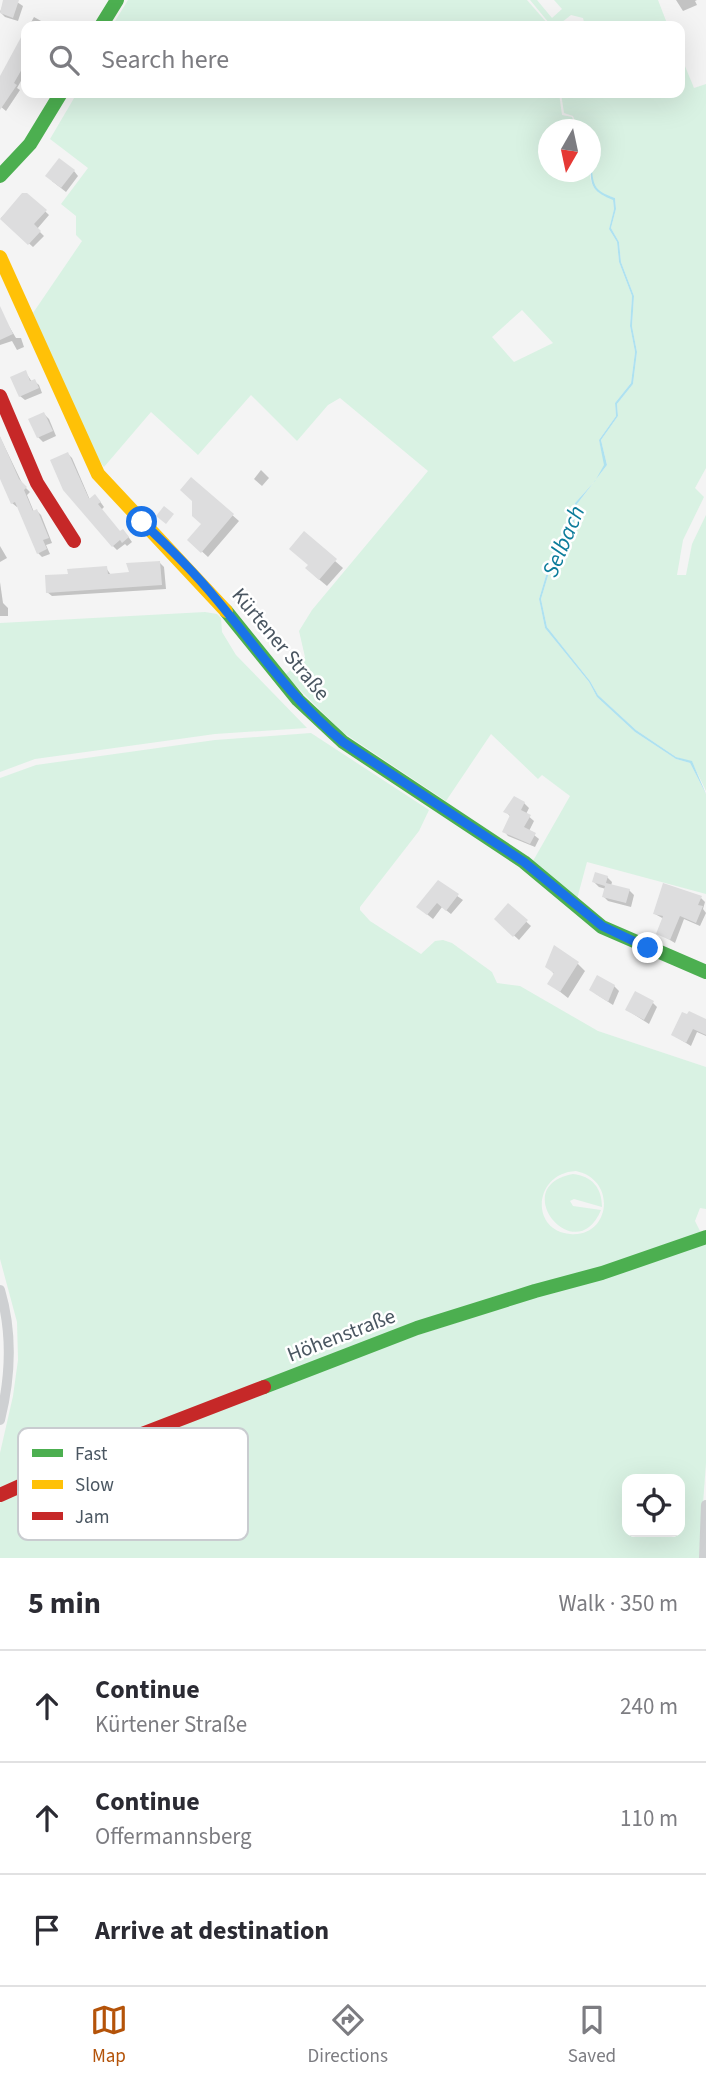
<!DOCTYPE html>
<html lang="en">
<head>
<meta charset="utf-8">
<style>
  body { margin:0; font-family:"Source Sans 3",sans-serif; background:#f7f7f7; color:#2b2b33 }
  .controls { position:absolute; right:21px; bottom:21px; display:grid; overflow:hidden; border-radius:14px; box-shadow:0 7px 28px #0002 }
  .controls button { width:63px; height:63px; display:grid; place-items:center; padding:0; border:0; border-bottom:2px solid #e1e1e2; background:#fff; color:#2b2b33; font:35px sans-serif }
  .compass { position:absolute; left:538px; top:119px; width:63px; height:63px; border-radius:50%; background:#fff; box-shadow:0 7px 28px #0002; rotate:189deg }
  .stop { position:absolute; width:21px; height:21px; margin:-16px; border:5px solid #1a73e8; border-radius:50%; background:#fff }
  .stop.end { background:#1a73e8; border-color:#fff; box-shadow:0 2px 7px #0008 }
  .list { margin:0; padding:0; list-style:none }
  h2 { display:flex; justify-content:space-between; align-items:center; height:91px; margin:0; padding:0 28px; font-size:30px }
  h2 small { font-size:23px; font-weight:400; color:#7c7c81 }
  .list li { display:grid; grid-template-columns:46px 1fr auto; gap:21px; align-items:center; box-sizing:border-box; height:112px; padding:0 28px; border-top:2px solid #e1e1e2 }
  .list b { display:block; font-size:26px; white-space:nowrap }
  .list p { margin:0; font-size:23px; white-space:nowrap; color:#7c7c81 }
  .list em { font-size:23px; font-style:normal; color:#7c7c81 }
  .icon { flex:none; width:38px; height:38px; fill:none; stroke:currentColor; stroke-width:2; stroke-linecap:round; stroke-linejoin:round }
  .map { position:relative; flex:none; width:706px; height:1558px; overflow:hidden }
  .search { position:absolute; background:#fff; box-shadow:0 7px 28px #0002; left:21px; right:21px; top:21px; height:77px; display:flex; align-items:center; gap:18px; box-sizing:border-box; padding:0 24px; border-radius:14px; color:#7c7c81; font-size:26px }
  .sheet { height:427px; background:#fff }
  nav { display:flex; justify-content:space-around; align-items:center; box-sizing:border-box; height:98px; border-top:2px solid #e1e1e2; background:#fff; font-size:19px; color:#7c7c81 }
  nav a { display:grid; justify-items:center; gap:4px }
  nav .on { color:#b45309 }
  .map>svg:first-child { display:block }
</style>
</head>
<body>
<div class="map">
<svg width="706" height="1558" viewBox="0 0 706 1558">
  <rect width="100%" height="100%" fill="#f4f4f4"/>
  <g fill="#d9f2e3" fill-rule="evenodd">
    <path d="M 128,0 L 527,0 L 548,24 L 549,23 L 530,0 L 537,0 L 552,18 L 562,9 L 554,0 L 658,0 L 668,26 L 585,26 L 583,18 L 571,15 L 557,26 L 112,26 Z"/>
    <path d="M 680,54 L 694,88 L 706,84 L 706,468 L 695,488 L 704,497 L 683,540 L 677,575 L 686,575 L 692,544 L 706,515 L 706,791 L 692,762 L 676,757 L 636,730 L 598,695 L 590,681 L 547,627 L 541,599 L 554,556 L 573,527 L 577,504 L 607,465 L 601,440 L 618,416 L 617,404 L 633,384 L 637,352 L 632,326 L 634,296 L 621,262 L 619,242 L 611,228 L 616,209 L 615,198 L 600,193 L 592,181 L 590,130 L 578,129 L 573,116 L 564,113 L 561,93 L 680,93 Z"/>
    <path d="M 77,93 L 559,93 L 562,115 L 572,117 L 576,129 L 548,130 L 548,172 L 590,172 C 590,188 598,194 613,199 L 614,209 L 609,229 L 617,242 L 619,262 L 632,296 L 630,326 L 635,352 L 631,383 L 615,403 L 616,416 L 599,440 L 605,465 L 595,481 L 575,503 L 571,526 L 552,555 L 539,599 L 545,628 L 589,682 L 597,697 L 635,732 L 676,759 L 690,763 L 706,794 L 706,894 L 587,862 L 577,899 L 533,861 L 570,796 L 542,775 L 538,779 L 491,734 L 446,801 L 341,731 L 285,675 L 305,657 L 299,631 L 312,610 L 428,471 L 340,398 L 328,405 L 297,441 L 251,395 L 198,455 L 151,412 L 104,467 L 93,453 L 33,313 L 82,241 L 76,235 L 76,216 L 61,204 L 88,168 L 50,139 ZM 522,310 L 553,343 L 514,362 L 492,337 Z"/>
    <path d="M 205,612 L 217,614 L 221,618 L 222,632 L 236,655 L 307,728 L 215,734 L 100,750 L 35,759 L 0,772 L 0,623 Z"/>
    <path d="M 311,733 L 429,810 L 419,831 L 360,907 L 360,910 L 370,921 L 421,954 L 435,941 L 443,940 L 452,943 L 492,972 L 497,983 L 520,986 L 598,1031 L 706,1067 L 706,1209 L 700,1208 L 695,1221 L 701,1233 L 582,1274 L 0,1489 L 0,1453 L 13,1396 L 18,1360 L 17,1322 L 0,1259 L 0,778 L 36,765 L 215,740 ZM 576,1171 C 618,1180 610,1238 570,1234 C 530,1231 533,1173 576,1171 Z"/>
    <path d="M 573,1174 C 592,1176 602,1188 602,1207 L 574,1199 L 570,1201 L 573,1206 L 601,1210 C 576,1271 506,1186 573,1174 Z"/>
    <path d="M 706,1242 L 706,1463 L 699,1558 L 0,1558 L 0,1503 L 5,1498 L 42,1480 L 347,1358 ZM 627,1479 L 680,1479 L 680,1532 L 627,1532 Z"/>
  </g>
  <path fill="#aee2f0" d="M 591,163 C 594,185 592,190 615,198 L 616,209 L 611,228 L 619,242 L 621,262 L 634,296 L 632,326 L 637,352 L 633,384 L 617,404 L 618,416 L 601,440 L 607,465 L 577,504 L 573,527 L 554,556 L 541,599 L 547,627 L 590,681 L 598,695 L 636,730 L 676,757 L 692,761 L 706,794 L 690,763 L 676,759 L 635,732 L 597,697 L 589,682 L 545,628 L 539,599 L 552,555 L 571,526 L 575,503 L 595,481 L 604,465 L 599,440 L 616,416 L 615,403 L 631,383 L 635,352 L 630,326 L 632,296 L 619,262 L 617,242 L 609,229 L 614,209 L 613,200 C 591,191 590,185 591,163 Z"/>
  <g fill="#0003">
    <path d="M 5,0 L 14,0 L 23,6 L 18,21 L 5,17 L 0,12 Z"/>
    <path d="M 676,0 L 697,0 L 695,1 L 697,5 L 683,11 Z"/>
    <path d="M 34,17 L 50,26 L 29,26 Z"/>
    <path d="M 26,31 L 26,72 L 17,88 L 20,90 L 6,111 L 0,106 L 0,79 Z"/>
    <path d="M 74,171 L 78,176 L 66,192 L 52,181 Z"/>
    <path d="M 27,194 L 49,215 L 37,229 L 44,236 L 33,247 L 1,218 Z"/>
    <path d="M 4,318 L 16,338 L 21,338 L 24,347 L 17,350 L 12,341 L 0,345 L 0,320 Z"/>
    <path d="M 26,373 L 32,382 L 34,381 L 39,385 L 42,393 L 25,400 L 20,396 Z"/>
    <path d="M 44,414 L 49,419 L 56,436 L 43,442 L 38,437 Z"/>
    <path d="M 0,437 L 23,485 L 30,492 L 27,495 L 34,512 L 37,511 L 41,515 L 52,543 L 46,545 L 50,554 L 42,557 L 38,553 L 19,506 L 17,507 L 12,503 L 0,475 Z"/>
    <path d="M 68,454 L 72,458 L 90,500 L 99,500 L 104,507 L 101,510 L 120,533 L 127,535 L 132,542 L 127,546 L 125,544 L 117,550 L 108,541 Z"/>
    <path d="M 261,470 L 269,478 L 262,486 L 254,479 Z"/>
    <path d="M 192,480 L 239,521 L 208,557 L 196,546 L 203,524 Z"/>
    <path d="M 0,546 L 7,558 L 0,562 Z"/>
    <path d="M 335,561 L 343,568 L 327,586 L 315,576 Z"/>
    <path d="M 160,563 L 164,567 L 166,589 L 52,596 L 47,592 L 70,575 L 106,568 L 111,575 L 131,574 Z"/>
    <path d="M 0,582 L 3,603 L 8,608 L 8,616 L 0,616 Z"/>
    <path d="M 524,803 L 529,808 L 526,814 L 534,821 L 529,831 L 539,839 L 535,847 L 508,836 L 504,831 L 511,817 L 506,812 Z"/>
    <path d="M 607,877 L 612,882 L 611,886 L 629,890 L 634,895 L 631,907 L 608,901 L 604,897 L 606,889 L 599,887 L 594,882 Z"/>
    <path d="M 438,883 L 463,900 L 451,914 L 442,907 L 433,919 L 423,911 Z"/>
    <path d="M 701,898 L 705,902 L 703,909 L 706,913 L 700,926 L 684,919 L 675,943 L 658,933 L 664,919 L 655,914 Z"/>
    <path d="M 508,905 L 531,926 L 519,940 L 496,919 Z"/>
    <path d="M 578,964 L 585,971 L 568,998 L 550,984 L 555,975 L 547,966 Z"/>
    <path d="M 614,986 L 619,991 L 613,1005 L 596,994 Z"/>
    <path d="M 653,1003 L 657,1007 L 649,1024 L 627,1010 Z"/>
    <path d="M 706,1021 L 706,1036 L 697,1032 L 691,1046 L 673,1035 Z"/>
  </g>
  <g fill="#ddddde">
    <path d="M 3,0 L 19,0 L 13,18 L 0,13 Z"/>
    <path d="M 26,28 L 26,62 L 14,83 L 17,85 L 0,110 L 0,76 Z"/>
    <path d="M 59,158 L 75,170 L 61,188 L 45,176 Z"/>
    <path d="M 22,193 L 27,193 L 47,210 L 34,224 L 41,231 L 28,245 L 0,219 Z"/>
    <path d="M 0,306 L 13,334 L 0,340 Z"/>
    <path d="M 26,370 L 30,381 L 35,379 L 39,388 L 19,397 L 10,377 Z"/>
    <path d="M 44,412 L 53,431 L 37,438 L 28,419 Z"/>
    <path d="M 0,436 L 19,479 L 27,487 L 24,490 L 33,511 L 37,509 L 49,538 L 43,540 L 47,549 L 37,554 L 15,502 L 11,504 L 0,479 Z"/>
    <path d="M 68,452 L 89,499 L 95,494 L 101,502 L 98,504 L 120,531 L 123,529 L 129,537 L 122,543 L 120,540 L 112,547 L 63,490 L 50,460 Z"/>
    <path d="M 191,477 L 234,514 L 201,553 L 187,540 L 201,524 L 192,516 L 192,501 L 180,490 Z"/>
    <path d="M 164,506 L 174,514 L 166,524 L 156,516 Z"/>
    <path d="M 304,531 L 337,559 L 319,580 L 305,568 L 308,565 L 289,549 Z"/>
    <path d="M 160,561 L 162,585 L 46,593 L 45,575 L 68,574 L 67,569 L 107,566 L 108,574 L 129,572 L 126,563 Z"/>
    <path d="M 514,796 L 525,802 L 521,810 L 531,815 L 524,827 L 536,833 L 530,844 L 502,832 L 510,815 L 503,812 Z"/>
    <path d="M 595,872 L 608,876 L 606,883 L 630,889 L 626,903 L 602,897 L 605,886 L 592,882 Z"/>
    <path d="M 438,880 L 459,894 L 446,911 L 437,903 L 427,915 L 416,907 Z"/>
    <path d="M 663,883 L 702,896 L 698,905 L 703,906 L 696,923 L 680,916 L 670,940 L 656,934 L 663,916 L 653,914 Z"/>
    <path d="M 508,903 L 528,920 L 513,937 L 494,919 Z"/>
    <path d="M 554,945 L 579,962 L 560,992 L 547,984 L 554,973 L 545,967 Z"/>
    <path d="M 597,975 L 615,985 L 608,1002 L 589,990 Z"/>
    <path d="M 635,991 L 654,1001 L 644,1020 L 625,1010 Z"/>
    <path d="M 689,1011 L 706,1019 L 706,1035 L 693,1029 L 686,1043 L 671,1035 L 682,1012 L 687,1014 Z"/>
  </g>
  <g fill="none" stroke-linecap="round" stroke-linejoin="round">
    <g stroke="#ced0d2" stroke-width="10">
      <path d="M 0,1290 C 13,1334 11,1376 0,1420"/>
      <path d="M 704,1558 L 706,1505"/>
    </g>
    <g stroke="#4caf50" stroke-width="14">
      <path d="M 101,26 L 117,0"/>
      <path d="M 0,176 L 30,144 L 61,93"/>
      <path d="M 226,611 L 298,700 L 343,742 L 524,862 L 602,927 L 706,972"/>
      <path d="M 264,1387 L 417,1328 L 535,1291 L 602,1273 L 706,1237"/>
    </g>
    <path stroke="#ffc107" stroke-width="14" d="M 0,257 L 98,474 L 226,611"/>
    <g stroke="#c62828" stroke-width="14">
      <path d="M 0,396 L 37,483 L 74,541"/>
      <path d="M 0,1495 L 103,1449 L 264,1387"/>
    </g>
  </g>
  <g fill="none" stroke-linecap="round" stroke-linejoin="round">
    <path stroke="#1a73e8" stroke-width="9" d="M 142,522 C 168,546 194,572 217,600 C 258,649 293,701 343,742 L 524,862 L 602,926 L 648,948"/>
  </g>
  <g text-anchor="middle" stroke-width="5" stroke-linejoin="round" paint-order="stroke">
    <g font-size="21" fill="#4a5661" stroke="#fff">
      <text transform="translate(281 644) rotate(50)" y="7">Kürtener Straße</text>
      <text transform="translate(341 1335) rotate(-21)" y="7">Höhenstraße</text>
    </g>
    <g font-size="23" font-style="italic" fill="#0c7c9b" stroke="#fff">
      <text transform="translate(563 541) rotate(-67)" y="8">Selbach</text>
    </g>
  </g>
  <rect x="18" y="1428" width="230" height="112" rx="10" fill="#fff" stroke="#c9ccd0" stroke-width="2"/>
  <rect x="32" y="1449" width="31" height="8" fill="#4caf50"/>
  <rect x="32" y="1480" width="31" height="9" fill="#ffc107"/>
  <rect x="32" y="1512" width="31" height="8" fill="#c62828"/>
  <g font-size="19" fill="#4a5661">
    <text x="75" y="1460">Fast</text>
    <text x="75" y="1491">Slow</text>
    <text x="75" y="1523">Jam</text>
  </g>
</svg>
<div class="controls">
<button><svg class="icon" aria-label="locate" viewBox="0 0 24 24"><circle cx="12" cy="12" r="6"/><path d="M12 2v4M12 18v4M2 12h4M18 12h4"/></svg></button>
</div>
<svg class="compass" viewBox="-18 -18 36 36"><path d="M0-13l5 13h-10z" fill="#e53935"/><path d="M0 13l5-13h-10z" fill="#7c7c81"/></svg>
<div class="stop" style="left:142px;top:522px"></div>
<div class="stop end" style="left:648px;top:948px"></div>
<div class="search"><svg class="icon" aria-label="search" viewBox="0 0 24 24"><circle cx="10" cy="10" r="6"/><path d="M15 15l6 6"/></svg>Search here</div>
</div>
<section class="sheet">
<h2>5 min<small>Walk · 350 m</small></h2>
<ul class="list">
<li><svg class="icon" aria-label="ahead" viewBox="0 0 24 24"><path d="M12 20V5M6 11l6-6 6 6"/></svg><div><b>Continue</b><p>Kürtener Straße</p></div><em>240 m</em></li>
<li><svg class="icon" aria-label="ahead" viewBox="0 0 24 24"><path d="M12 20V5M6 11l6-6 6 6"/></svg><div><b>Continue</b><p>Offermannsberg</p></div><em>110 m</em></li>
<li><svg class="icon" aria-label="arrive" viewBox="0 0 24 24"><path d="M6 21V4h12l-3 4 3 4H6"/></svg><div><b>Arrive at destination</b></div></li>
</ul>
</section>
<nav>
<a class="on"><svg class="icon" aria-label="map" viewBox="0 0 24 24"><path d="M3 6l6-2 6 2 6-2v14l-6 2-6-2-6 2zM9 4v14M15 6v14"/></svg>Map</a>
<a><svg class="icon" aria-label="directions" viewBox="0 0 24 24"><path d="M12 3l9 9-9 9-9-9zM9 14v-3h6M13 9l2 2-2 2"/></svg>Directions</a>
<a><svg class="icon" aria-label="saved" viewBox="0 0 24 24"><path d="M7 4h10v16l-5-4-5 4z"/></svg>Saved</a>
</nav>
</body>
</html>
